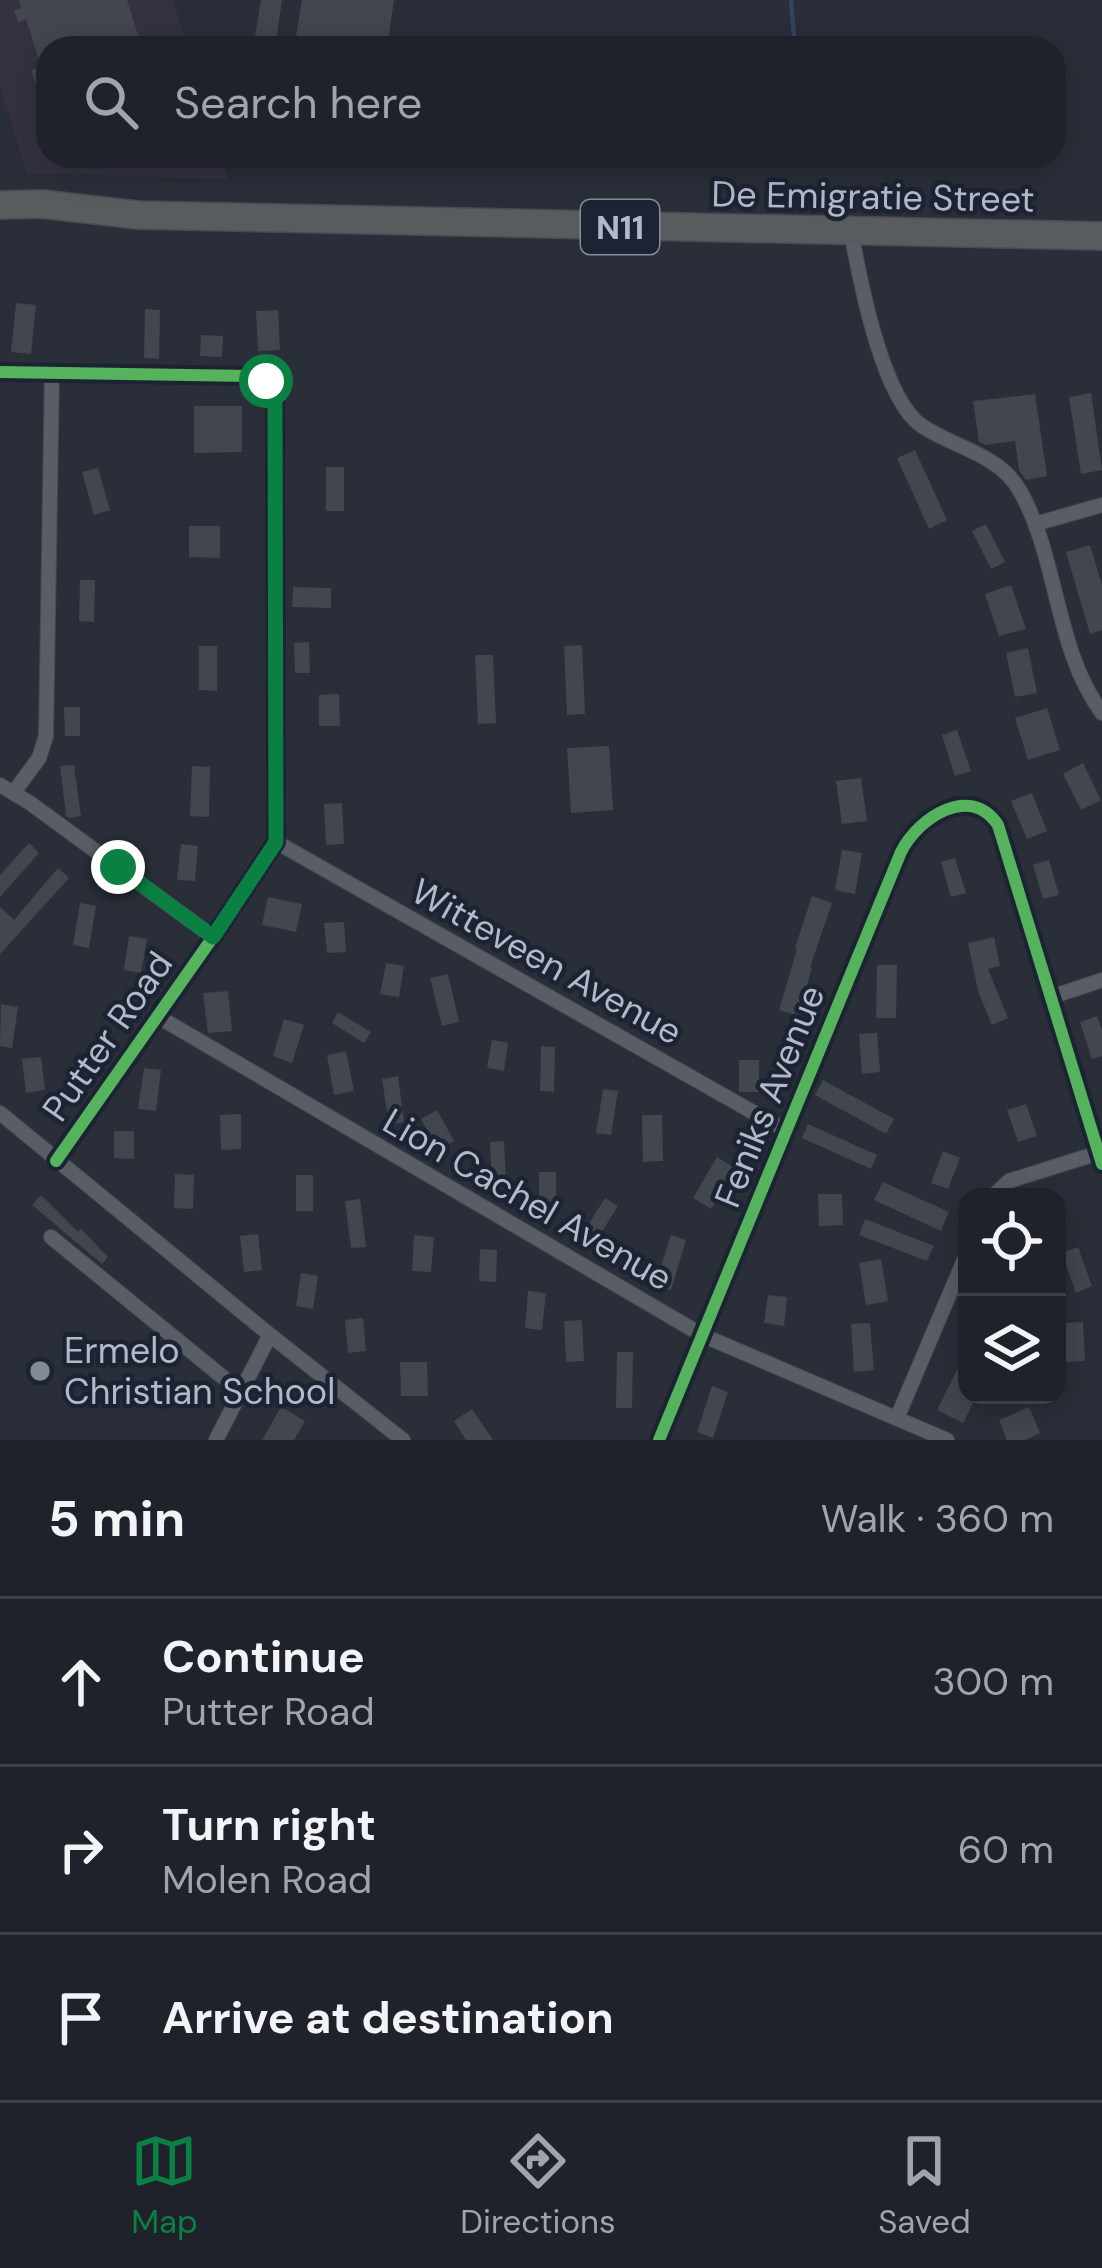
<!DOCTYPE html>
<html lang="en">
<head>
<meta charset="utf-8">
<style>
  body { margin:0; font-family:"DM Sans",sans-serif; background:#272a32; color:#f1f3f6 }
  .controls { position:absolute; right:36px; bottom:36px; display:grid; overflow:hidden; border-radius:24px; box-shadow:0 6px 30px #0003 }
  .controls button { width:108px; height:108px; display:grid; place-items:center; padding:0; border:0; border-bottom:3px solid #3c3f47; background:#1f222a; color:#f1f3f6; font:60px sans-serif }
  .stop { position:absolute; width:36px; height:36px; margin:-27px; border:9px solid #0b8043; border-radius:50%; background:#fff }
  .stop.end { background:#0b8043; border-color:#fff; box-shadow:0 3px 12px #0008 }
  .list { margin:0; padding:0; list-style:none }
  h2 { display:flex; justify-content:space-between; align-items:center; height:156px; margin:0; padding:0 48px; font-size:51px }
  h2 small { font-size:39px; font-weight:400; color:#a1a4a8 }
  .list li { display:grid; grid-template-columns:78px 1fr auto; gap:36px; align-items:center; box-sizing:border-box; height:168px; padding:0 48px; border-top:3px solid #3c3f47 }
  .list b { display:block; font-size:45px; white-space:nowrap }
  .list p { margin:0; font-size:39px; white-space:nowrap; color:#a1a4a8 }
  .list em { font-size:39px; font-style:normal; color:#a1a4a8 }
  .icon { flex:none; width:66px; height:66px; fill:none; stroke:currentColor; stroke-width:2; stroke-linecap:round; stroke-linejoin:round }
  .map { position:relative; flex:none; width:1102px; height:1440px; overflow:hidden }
  .search { position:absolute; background:#1f222a; box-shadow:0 6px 30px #0003; left:36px; right:36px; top:36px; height:132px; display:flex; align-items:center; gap:30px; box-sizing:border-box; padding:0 42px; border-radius:36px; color:#a1a4a8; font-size:45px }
  .sheet { height:660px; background:#1f222a }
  nav { display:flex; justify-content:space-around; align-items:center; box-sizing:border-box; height:168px; border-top:3px solid #3c3f47; background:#1f222a; font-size:33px; color:#a1a4a8 }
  nav a { display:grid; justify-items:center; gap:6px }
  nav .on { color:#0b8043 }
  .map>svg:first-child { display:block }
</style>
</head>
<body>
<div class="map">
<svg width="1102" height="1440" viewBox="0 0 1102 1440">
  <rect width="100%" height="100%" fill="#292e38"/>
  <path fill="#343241" d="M 0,0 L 173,0 L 188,48 L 48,48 L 48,156 L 221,156 L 228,179 L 27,173 L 0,87 Z"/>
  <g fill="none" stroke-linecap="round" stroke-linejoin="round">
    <path stroke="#344362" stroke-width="4.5" d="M 791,0 L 795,48"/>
  </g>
  <g fill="#42464e">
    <path d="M 19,0 L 127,0 L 142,48 L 48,48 L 48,82 L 45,80 L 35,83 L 31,70 L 41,67 L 26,19 L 18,22 L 14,10 L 21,8 Z"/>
    <path d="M 261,0 L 282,0 L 275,48 L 253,48 Z"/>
    <path d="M 302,0 L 394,0 L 387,48 L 294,48 Z"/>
    <path d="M 16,303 L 36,305 L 31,354 L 11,352 Z"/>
    <path d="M 145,309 L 160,310 L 159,359 L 144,358 Z"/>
    <path d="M 278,310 L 280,350 L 258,351 L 256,311 Z"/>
    <path d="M 201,335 L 223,336 L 222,357 L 200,356 Z"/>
    <path d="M 1091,393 L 1102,470 L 1081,474 L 1069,397 Z"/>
    <path d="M 1035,394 L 1047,476 L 1026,480 L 1019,470 L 1015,441 L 985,445 L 979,442 L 973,401 Z"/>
    <path d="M 194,406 L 242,406 L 242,452 L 194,453 Z"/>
    <path d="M 915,450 L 947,520 L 929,529 L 897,458 Z"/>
    <rect x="326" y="467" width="18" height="44"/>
    <path d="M 98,468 L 110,510 L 94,515 L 82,472 Z"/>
    <path d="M 986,524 L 1005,562 L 991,569 L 972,531 Z"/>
    <path d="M 189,526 L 220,526 L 220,558 L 189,557 Z"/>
    <path d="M 1090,545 L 1102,585 L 1102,630 L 1090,634 L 1066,552 Z"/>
    <path d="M 80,580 L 95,580 L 94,622 L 79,621 Z"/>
    <path d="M 1011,585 L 1026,629 L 999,636 L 985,594 Z"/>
    <path d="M 293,587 L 331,588 L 331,608 L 292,607 Z"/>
    <path d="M 309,642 L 310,673 L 295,673 L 294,643 Z"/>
    <path d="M 582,645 L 585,714 L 567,715 L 564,646 Z"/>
    <path d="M 199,646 L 217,646 L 217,691 L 199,690 Z"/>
    <path d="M 1028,648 L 1037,693 L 1015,697 L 1006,653 Z"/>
    <path d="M 475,655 L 493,655 L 496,723 L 478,724 Z"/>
    <path d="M 339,694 L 340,726 L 319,726 L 319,695 Z"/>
    <path d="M 64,707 L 80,707 L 80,736 L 65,736 Z"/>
    <path d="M 1047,708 L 1060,750 L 1028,760 L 1015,718 Z"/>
    <path d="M 957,730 L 971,771 L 955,776 L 942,735 Z"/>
    <path d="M 609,746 L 613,810 L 571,813 L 567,748 Z"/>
    <path d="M 1083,763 L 1101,800 L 1081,810 L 1063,774 Z"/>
    <path d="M 74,765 L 81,816 L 69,818 L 66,816 L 60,766 Z"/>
    <path d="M 192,766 L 210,767 L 209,817 L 190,816 Z"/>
    <path d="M 861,778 L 867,821 L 842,824 L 836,781 Z"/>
    <path d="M 1032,793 L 1047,831 L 1027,839 L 1011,801 Z"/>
    <path d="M 342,803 L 344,844 L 326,845 L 324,804 Z"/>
    <path d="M 29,843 L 39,853 L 0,897 L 0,875 Z"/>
    <path d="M 181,844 L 198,846 L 195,881 L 177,880 Z"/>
    <path d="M 842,850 L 862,853 L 855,894 L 835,890 Z"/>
    <path d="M 955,858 L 966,893 L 951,897 L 941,862 Z"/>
    <path d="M 1049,860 L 1059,895 L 1043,899 L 1033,865 Z"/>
    <path d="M 58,868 L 69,878 L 0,954 L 0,907 L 14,920 Z"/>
    <path d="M 812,896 L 832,903 L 810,967 L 812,968 L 798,1016 L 779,1010 L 797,949 L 795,948 Z"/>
    <path d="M 268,897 L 302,904 L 296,932 L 262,925 Z"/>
    <path d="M 80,903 L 96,906 L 89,948 L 73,945 Z"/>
    <path d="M 344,922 L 346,952 L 327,953 L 324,923 Z"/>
    <path d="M 129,936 L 147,939 L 141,973 L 124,970 Z"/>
    <path d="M 994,937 L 1000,966 L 988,969 L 1008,1018 L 992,1025 L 978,991 L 968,943 Z"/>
    <path d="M 386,963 L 404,966 L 399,997 L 380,994 Z"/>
    <path d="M 877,965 L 897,965 L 896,1018 L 876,1018 Z"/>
    <path d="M 448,974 L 459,1022 L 442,1026 L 430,978 Z"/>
    <path d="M 228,991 L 232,1031 L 208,1033 L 203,993 Z"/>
    <path d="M 1,1004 L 18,1007 L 12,1048 L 0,1046 Z"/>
    <path d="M 338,1012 L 371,1032 L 364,1043 L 332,1023 Z"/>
    <path d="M 1097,1016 L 1102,1030 L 1102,1056 L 1092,1059 L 1080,1022 Z"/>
    <path d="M 284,1019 L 304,1025 L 292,1063 L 273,1056 Z"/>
    <path d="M 877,1033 L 880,1072 L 862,1074 L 859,1034 Z"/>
    <path d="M 492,1040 L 508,1043 L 504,1071 L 487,1068 Z"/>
    <path d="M 541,1046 L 555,1047 L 554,1092 L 540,1091 Z"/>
    <path d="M 346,1051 L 354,1091 L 334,1095 L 327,1055 Z"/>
    <path d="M 41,1057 L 45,1090 L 26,1093 L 22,1059 Z"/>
    <rect x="739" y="1060" width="20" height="32"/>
    <path d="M 144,1068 L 161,1070 L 156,1111 L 138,1109 Z"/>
    <path d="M 398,1076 L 404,1122 L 389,1125 L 382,1079 Z"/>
    <path d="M 823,1080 L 894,1119 L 886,1134 L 815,1095 Z"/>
    <path d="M 603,1089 L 618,1091 L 611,1135 L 596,1133 Z"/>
    <path d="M 1026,1104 L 1037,1136 L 1018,1142 L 1007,1110 Z"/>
    <path d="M 437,1110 L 454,1141 L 438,1150 L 421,1119 Z"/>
    <path d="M 241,1114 L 241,1149 L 221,1150 L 220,1115 Z"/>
    <path d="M 642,1115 L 662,1115 L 663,1161 L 643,1162 Z"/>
    <path d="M 808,1124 L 877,1155 L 871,1169 L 802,1138 Z"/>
    <path d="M 114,1131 L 134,1131 L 134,1159 L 114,1158 Z"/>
    <path d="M 504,1141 L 506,1185 L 492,1186 L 490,1142 Z"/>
    <path d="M 943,1151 L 960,1158 L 948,1189 L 931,1183 Z"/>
    <path d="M 717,1157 L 736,1169 L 711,1209 L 693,1198 Z"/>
    <rect x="539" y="1172" width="17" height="44"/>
    <path d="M 175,1174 L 194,1175 L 193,1209 L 174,1208 Z"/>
    <rect x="296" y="1175" width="17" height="36"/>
    <path d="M 883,1182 L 949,1212 L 941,1231 L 874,1200 Z"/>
    <path d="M 818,1194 L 842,1194 L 843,1225 L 819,1226 Z"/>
    <path d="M 41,1195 L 78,1232 L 81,1229 L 108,1257 L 102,1264 L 32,1205 Z"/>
    <path d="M 605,1198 L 618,1206 L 596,1241 L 583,1233 Z"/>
    <path d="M 360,1199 L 366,1247 L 351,1248 L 345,1201 Z"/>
    <path d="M 865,1219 L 934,1246 L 927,1261 L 859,1235 Z"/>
    <path d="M 258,1234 L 262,1270 L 244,1272 L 240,1236 Z"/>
    <path d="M 414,1235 L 434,1237 L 431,1272 L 412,1271 Z"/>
    <path d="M 671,1235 L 686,1240 L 671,1290 L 655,1285 Z"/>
    <path d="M 1078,1247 L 1092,1286 L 1076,1293 L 1062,1253 Z"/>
    <path d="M 480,1249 L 497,1250 L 496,1282 L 479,1281 Z"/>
    <path d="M 881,1259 L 888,1301 L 866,1305 L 859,1263 Z"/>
    <path d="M 301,1273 L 318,1276 L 313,1309 L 296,1306 Z"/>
    <path d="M 528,1291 L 546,1293 L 542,1330 L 525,1328 Z"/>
    <path d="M 768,1295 L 787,1297 L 784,1326 L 764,1323 Z"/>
    <path d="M 363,1318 L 366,1351 L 348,1353 L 345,1320 Z"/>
    <path d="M 582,1320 L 584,1361 L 566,1362 L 564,1321 Z"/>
    <path d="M 1083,1322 L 1085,1361 L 1065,1362 L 1063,1323 Z"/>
    <path d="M 870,1323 L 874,1370 L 854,1372 L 851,1324 Z"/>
    <path d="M 967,1349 L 967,1395 L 977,1395 L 963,1423 L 937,1410 Z"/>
    <path d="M 617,1352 L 633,1352 L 632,1408 L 616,1408 Z"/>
    <path d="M 400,1362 L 427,1362 L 428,1396 L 401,1396 Z"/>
    <path d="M 712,1386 L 728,1392 L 713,1438 L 697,1432 Z"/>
    <path d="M 281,1407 L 305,1421 L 294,1440 L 262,1440 Z"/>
    <path d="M 1029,1407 L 1040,1433 L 1025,1440 L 1007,1440 L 999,1420 Z"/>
    <path d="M 472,1409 L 493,1440 L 466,1440 L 454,1421 Z"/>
  </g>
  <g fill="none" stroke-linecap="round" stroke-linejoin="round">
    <g stroke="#454951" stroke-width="16">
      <g id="street">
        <path d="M 851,232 C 860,280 882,399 922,426 C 955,448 999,454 1020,491 C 1059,560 1054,647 1102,713"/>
        <path d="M 0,372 L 251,376 C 267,379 273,388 275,403 L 276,842 L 213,937 L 56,1161"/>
        <path d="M 1035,524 L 1102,505"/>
        <path d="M 0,785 L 30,803 L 213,937"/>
        <path d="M 14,792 L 39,758 L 46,736 L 52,371"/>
        <path d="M 276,842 L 788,1132"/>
        <path d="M 1051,997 L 1102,980"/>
        <path d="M 157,1016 L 702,1335 L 947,1440"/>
        <path d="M 0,1113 L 270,1335 L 403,1440"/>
        <path d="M 992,1197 L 1009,1181 L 1098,1153"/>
        <path d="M 51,1237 L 241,1392"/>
        <path d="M 897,1418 L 967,1253"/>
        <path d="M 216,1440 L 270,1335"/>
        <path d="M 659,1440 L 901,852 C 918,818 970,783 998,825 L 1102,1164"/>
      </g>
    </g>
    <g stroke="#464a53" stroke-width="30">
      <path id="highway" d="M 0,205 L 42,204 L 138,215 L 1102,236"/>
    </g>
    <use href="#street" stroke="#595d66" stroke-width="14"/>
    <use href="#highway" stroke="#595c5f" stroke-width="27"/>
    <g stroke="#1c2333" stroke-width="20">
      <g id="cycleway">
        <path d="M 0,372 L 251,376 C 267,379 273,388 275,403 L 276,842 L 213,937 L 56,1161"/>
        <path d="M 659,1440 L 901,852 C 918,818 970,783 998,825 L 1102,1164"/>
      </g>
    </g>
    <use href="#cycleway" stroke="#56b35d" stroke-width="12"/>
  </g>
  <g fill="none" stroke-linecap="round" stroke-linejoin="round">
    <path stroke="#0b8043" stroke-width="15" d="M 118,867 L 213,937 L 276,842 L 275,404 L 272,390 L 266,381"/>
  </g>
  <circle fill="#828896" stroke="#1c2333" stroke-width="4.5" cx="40" cy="1371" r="12"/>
  <g text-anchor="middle" stroke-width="9" stroke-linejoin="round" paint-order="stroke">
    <rect fill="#1c2333" stroke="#858c9c" stroke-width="3" x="581" y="200" width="78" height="54" rx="9"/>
    <g font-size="33" font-weight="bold" fill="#b2b9c9">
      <text x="620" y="239">N11</text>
    </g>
    <g font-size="36" fill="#b2b9c9" stroke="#1c2333">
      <text transform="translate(873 196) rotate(1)" y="13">De Emigratie Street</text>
      <text transform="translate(547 961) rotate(29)" y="13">Witteveen Avenue</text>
      <text transform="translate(107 1036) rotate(-55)" y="13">Putter Road</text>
      <text transform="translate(769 1096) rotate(-68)" y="13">Feniks Avenue</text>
      <text transform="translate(528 1199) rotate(30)" y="13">Lion Cachel Avenue</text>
    </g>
    <g font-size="36" fill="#b2b9c9" stroke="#1c2333" text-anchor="start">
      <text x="64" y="1363">Ermelo<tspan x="64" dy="41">Christian School</tspan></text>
    </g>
  </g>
</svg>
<div class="controls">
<button><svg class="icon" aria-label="locate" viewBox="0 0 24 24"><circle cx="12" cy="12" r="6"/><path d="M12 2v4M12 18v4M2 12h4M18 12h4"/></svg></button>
<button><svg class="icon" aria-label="layers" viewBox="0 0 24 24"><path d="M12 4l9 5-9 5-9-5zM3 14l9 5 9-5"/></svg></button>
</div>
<div class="stop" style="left:266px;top:381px"></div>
<div class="stop end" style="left:118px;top:867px"></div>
<div class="search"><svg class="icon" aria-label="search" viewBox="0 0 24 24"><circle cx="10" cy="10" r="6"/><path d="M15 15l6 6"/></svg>Search here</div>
</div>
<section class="sheet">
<h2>5 min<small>Walk · 360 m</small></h2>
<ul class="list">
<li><svg class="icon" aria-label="ahead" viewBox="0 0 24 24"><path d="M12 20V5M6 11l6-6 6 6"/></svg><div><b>Continue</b><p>Putter Road</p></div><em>300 m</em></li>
<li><svg class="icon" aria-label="right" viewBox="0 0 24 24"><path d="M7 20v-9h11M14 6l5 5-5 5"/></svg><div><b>Turn right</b><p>Molen Road</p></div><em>60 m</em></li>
<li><svg class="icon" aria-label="arrive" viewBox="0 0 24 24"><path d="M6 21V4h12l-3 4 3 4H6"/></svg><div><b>Arrive at destination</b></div></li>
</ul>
</section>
<nav>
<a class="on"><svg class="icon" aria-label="map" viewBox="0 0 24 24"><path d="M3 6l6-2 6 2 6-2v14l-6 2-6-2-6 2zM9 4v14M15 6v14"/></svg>Map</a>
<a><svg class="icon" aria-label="directions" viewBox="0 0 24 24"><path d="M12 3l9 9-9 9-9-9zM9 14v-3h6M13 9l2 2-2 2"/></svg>Directions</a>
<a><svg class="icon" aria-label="saved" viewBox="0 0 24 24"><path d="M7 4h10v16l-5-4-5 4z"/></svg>Saved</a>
</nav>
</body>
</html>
